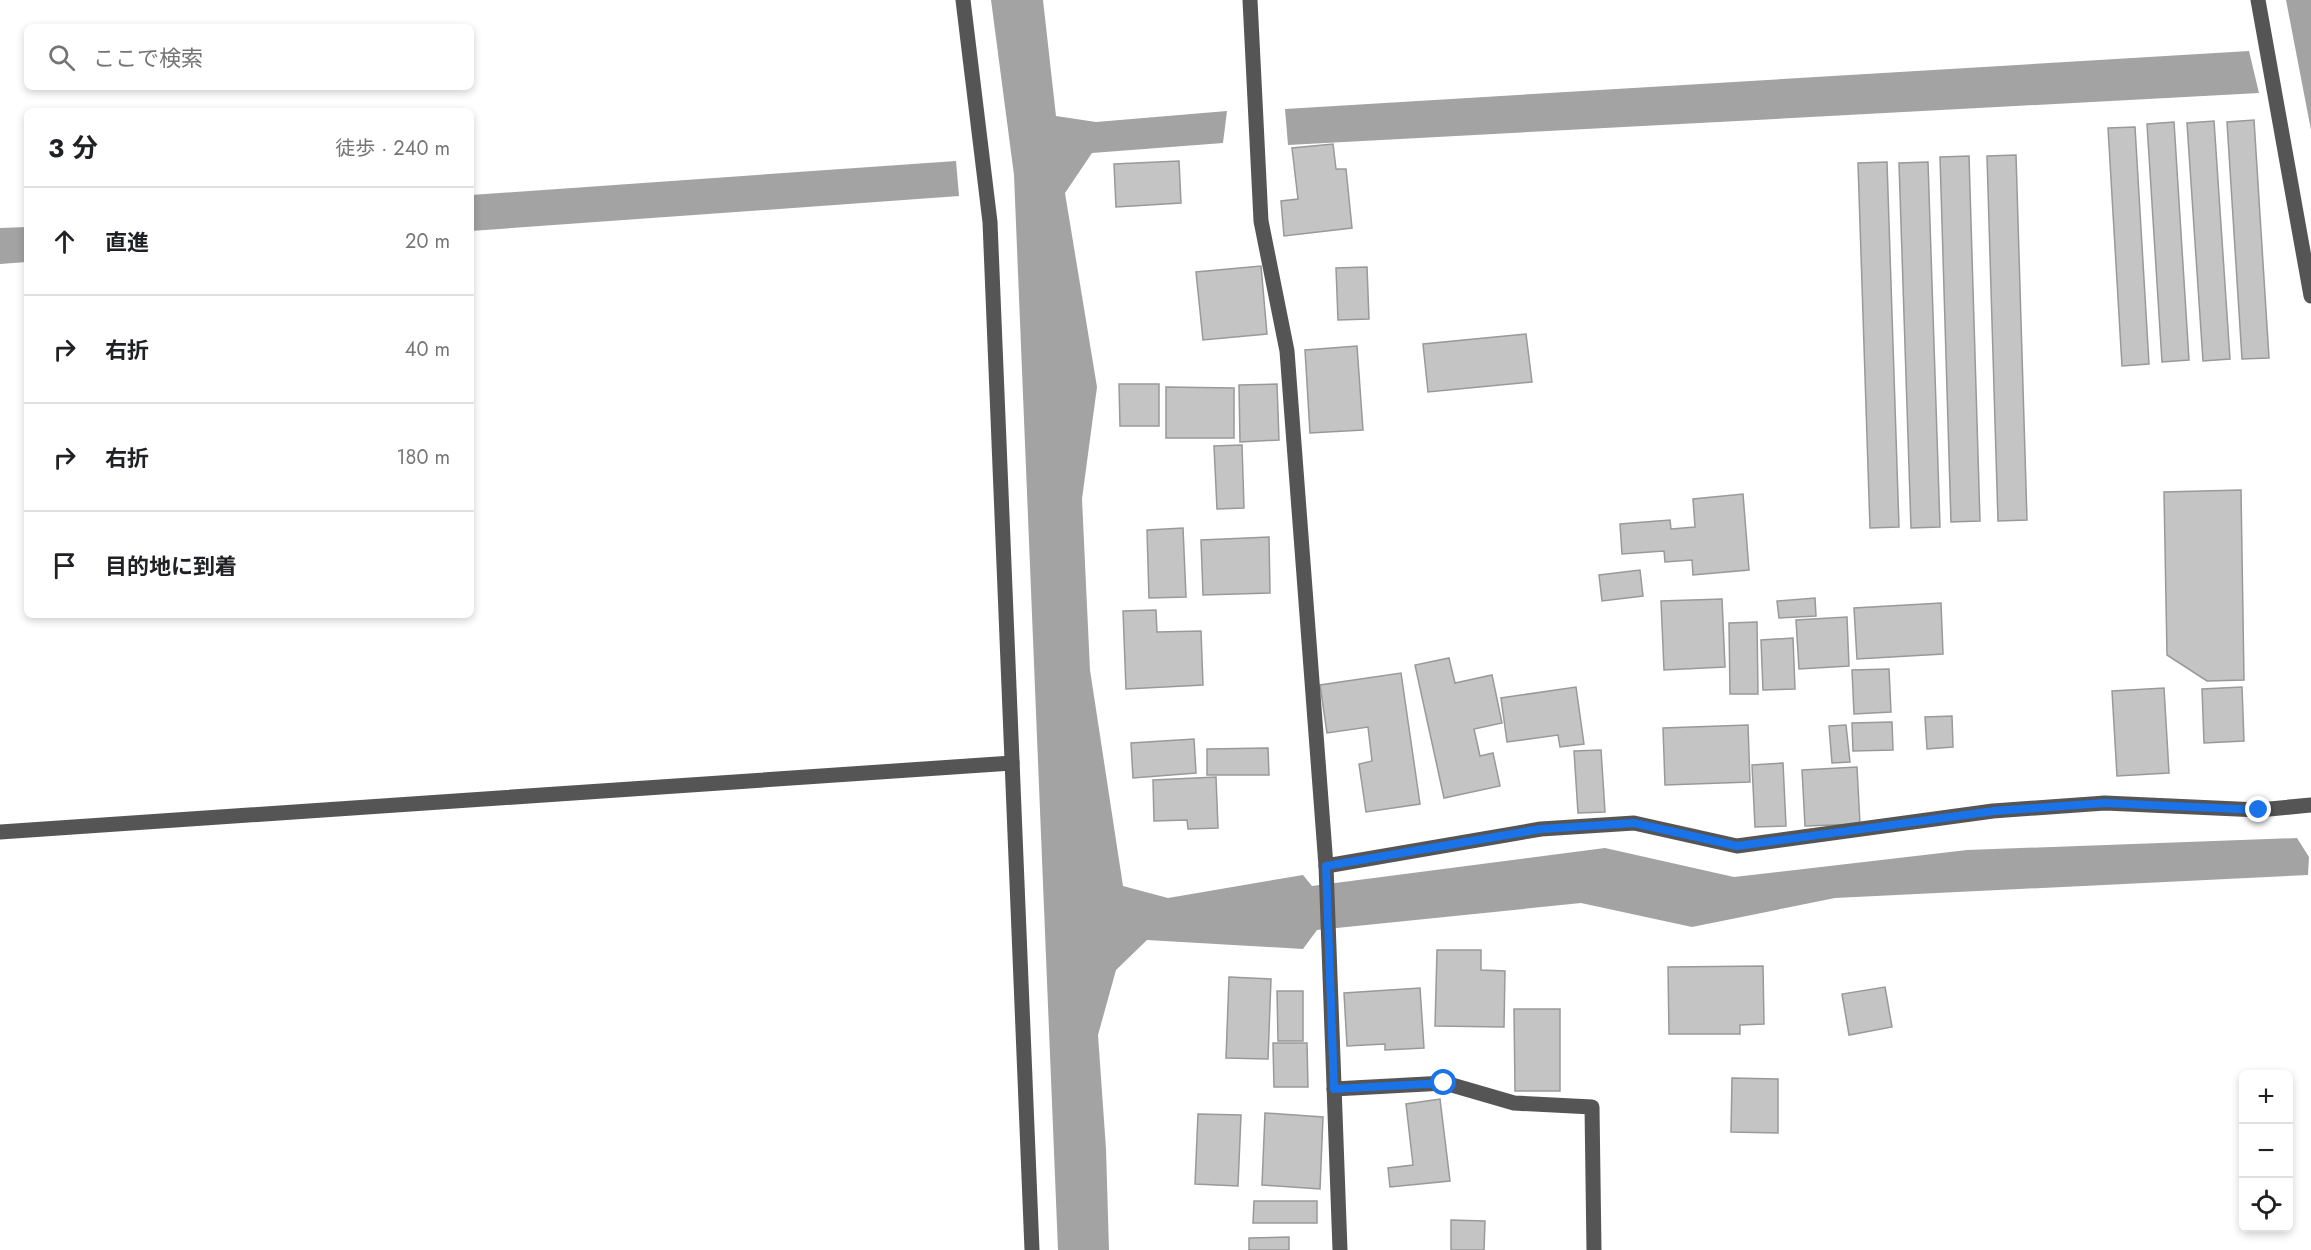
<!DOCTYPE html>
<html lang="ja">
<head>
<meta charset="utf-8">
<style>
  body { margin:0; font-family:Jost,"Noto Sans JP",sans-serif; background:#f2f2f2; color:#202124 }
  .controls { position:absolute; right:18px; bottom:18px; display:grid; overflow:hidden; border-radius:9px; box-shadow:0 3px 9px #0003 }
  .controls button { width:54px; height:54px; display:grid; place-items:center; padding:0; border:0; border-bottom:2px solid #e0e0e0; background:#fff; color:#202124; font:30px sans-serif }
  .stop { position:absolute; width:18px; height:18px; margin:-14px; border:4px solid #1a73e8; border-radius:50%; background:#fff }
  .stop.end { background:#1a73e8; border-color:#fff; box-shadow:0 2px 6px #0008 }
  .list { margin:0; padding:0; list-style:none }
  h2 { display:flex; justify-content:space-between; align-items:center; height:78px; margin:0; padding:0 24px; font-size:26px }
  h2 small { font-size:20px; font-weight:400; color:#757577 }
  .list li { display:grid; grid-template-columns:39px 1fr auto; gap:18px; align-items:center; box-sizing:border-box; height:108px; padding:0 24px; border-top:2px solid #e0e0e0 }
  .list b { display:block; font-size:22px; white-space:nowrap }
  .list em { font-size:20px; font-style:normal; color:#757577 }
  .icon { flex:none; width:33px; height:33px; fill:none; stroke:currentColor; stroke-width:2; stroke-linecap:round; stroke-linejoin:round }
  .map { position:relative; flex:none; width:2311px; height:1250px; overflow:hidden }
  .search { position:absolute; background:#fff; box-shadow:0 3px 9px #0003; left:24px; top:24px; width:450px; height:66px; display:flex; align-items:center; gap:15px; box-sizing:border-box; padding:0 21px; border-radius:9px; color:#757577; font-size:22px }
  .panel { position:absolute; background:#fff; box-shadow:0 3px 9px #0003; left:24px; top:108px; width:450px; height:510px; border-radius:9px }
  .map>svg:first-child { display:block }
</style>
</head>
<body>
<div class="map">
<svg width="2311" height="1250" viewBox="0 0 2311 1250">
  <rect width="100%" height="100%" fill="#fff"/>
  <g fill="#a3a3a3">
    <path d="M 991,0 L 1043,0 L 1056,116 L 1096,122 L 1227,111 L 1223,143 L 1092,153 L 1065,193 L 1097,387 L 1082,499 L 1090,670 L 1123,886 L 1168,898 L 1303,875 L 1312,886 L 1605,848 L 1734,877 L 1967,850 L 2297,838 L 2309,857 L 2308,875 L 1835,898 L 1692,927 L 1581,903 L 1317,930 L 1303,949 L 1147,940 L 1116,970 L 1098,1035 L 1106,1149 L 1109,1250 L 1058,1250 L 1014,175 Z"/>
    <path d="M 2286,0 L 2311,0 L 2311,130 Z"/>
    <path d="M 2249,51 L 2259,93 L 1288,145 L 1285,109 Z"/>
    <path d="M 956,161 L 959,196 L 471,231 L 471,195 Z"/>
    <path d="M 27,227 L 27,262 L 0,264 L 0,228 Z"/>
  </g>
  <g fill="#c4c4c4" stroke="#999" stroke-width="1.5">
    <path d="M 2254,120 L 2269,358 L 2242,359 L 2227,122 Z"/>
    <path d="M 2214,121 L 2230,359 L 2203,361 L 2187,123 Z"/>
    <path d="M 2174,122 L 2189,360 L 2162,362 L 2147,124 Z"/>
    <path d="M 2135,127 L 2149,364 L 2122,366 L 2108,128 Z"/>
    <path d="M 1333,144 L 1336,169 L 1346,169 L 1352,228 L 1284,236 L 1281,201 L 1298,199 L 1292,148 Z"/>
    <path d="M 2016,155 L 2027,520 L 1998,521 L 1987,156 Z"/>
    <path d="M 1969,156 L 1980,521 L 1951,522 L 1940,157 Z"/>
    <path d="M 1179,161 L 1181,203 L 1116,207 L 1114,164 Z"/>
    <path d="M 1887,162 L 1899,527 L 1870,528 L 1858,163 Z"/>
    <path d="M 1928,162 L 1940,527 L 1911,528 L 1899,163 Z"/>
    <path d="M 1261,266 L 1267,334 L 1203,340 L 1196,272 Z"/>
    <path d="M 1367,267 L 1369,319 L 1338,320 L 1336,268 Z"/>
    <path d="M 1526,334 L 1532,382 L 1428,392 L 1423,344 Z"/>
    <path d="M 1357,346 L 1363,430 L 1310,433 L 1305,350 Z"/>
    <path d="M 1119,384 L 1159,384 L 1159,426 L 1120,426 Z"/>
    <path d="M 1277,384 L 1279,440 L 1240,442 L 1239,385 Z"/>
    <path d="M 1166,387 L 1234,388 L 1234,438 L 1166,438 Z"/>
    <path d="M 1242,445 L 1244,508 L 1217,509 L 1214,446 Z"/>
    <path d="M 2241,490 L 2244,680 L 2207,681 L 2167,655 L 2164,492 Z"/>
    <path d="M 1743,494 L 1749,570 L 1693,575 L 1692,560 L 1665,562 L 1664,551 L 1622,554 L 1620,524 L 1670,520 L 1671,529 L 1695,527 L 1693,499 Z"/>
    <path d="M 1183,528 L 1186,597 L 1149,598 L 1147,530 Z"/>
    <path d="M 1269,537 L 1270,593 L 1203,595 L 1201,540 Z"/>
    <path d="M 1640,570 L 1643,596 L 1602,601 L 1599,575 Z"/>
    <path d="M 1815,598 L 1816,616 L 1779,618 L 1777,601 Z"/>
    <path d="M 1722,599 L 1725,667 L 1664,670 L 1661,601 Z"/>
    <path d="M 1941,603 L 1943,654 L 1857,659 L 1854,608 Z"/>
    <path d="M 1156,610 L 1157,632 L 1201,631 L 1203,685 L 1126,689 L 1123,611 Z"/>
    <path d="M 1847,617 L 1849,666 L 1799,669 L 1796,620 Z"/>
    <path d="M 1757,622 L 1758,694 L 1730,694 L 1729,623 Z"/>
    <path d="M 1793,638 L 1795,689 L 1763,690 L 1761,640 Z"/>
    <path d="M 1449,658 L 1455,683 L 1492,675 L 1502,723 L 1474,729 L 1480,756 L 1493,753 L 1500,786 L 1444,798 L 1415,665 Z"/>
    <path d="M 1889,669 L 1891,712 L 1854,714 L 1852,670 Z"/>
    <path d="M 1401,673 L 1420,804 L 1366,812 L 1359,764 L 1372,761 L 1368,727 L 1327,733 L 1320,685 Z"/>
    <path d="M 1576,687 L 1584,744 L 1560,747 L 1558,735 L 1507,742 L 1501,698 Z"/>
    <path d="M 2242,687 L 2244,741 L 2204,743 L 2202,689 Z"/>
    <path d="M 2164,688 L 2169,773 L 2117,776 L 2112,691 Z"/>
    <path d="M 1952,716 L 1953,747 L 1927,749 L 1925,717 Z"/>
    <path d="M 1892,722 L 1893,750 L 1853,751 L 1852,723 Z"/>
    <path d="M 1748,725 L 1750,782 L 1665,785 L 1663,728 Z"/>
    <path d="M 1846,725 L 1850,762 L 1832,763 L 1829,726 Z"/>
    <path d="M 1194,739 L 1196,773 L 1133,778 L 1131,743 Z"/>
    <path d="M 1268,748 L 1269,775 L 1207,775 L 1207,749 Z"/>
    <path d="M 1601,750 L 1605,812 L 1578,813 L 1574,751 Z"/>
    <path d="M 1783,763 L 1786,826 L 1755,827 L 1752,765 Z"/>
    <path d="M 1857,767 L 1860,824 L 1805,826 L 1802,770 Z"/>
    <path d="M 1216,777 L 1218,828 L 1188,829 L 1187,820 L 1154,821 L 1153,780 Z"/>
    <path d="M 1437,950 L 1481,950 L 1481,970 L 1505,971 L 1504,1027 L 1435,1026 Z"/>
    <path d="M 1763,966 L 1764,1024 L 1740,1025 L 1740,1034 L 1669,1034 L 1668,967 Z"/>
    <path d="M 1229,977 L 1271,979 L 1268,1059 L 1226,1058 Z"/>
    <path d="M 1885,987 L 1892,1027 L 1849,1035 L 1842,994 Z"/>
    <path d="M 1420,988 L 1424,1048 L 1385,1050 L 1385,1044 L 1347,1046 L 1344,993 Z"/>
    <path d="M 1277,991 L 1303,991 L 1303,1041 L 1278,1041 Z"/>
    <path d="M 1514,1009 L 1560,1009 L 1560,1091 L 1515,1091 Z"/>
    <path d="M 1273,1043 L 1307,1043 L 1308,1087 L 1274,1087 Z"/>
    <path d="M 1732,1078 L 1778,1079 L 1778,1133 L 1731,1132 Z"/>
    <path d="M 1440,1099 L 1450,1181 L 1390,1187 L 1388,1168 L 1413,1165 L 1406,1104 Z"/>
    <path d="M 1265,1113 L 1323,1117 L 1320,1189 L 1262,1185 Z"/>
    <path d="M 1198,1114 L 1241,1115 L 1238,1186 L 1195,1184 Z"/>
    <path d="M 1254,1201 L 1317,1201 L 1317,1223 L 1253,1223 Z"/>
    <path d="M 1451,1220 L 1485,1221 L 1484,1250 L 1451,1250 Z"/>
    <path d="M 1289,1237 L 1289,1250 L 1249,1250 L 1249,1238 Z"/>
  </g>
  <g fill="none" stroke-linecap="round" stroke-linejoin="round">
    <g stroke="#555" stroke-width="15">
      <path d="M 963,0 L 990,222 L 1032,1250"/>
      <path d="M 1250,0 L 1261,221 L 1287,351 L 1326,866 L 1340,1250"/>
      <path d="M 2258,0 L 2311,296"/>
      <path d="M 0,832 L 1012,763"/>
      <path d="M 1326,866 L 1541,829 L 1634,823 L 1737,846 L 1993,811 L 2105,803 L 2259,810 L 2311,805"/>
      <path d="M 1334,1089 L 1445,1083 L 1514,1103 L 1592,1107 L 1594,1250"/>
    </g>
  </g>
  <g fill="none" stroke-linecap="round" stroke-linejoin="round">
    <path stroke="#1a73e8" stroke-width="8" d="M 1444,1083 L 1334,1089 L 1326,866 L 1541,829 L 1634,823 L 1737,846 L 1994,811 L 2105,803 L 2259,810"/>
  </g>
</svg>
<div class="controls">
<button>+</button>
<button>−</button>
<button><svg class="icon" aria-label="locate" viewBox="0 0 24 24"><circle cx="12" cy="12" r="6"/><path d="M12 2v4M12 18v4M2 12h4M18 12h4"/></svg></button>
</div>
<div class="stop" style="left:1444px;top:1083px"></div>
<div class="stop end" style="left:2259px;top:810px"></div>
<div class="search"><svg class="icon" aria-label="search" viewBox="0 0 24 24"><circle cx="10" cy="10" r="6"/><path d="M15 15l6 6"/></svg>ここで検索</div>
<section class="panel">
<h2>3 分<small>徒歩 · 240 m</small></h2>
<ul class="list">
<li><svg class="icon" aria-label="ahead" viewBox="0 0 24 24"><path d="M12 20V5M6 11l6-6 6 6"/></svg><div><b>直進</b></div><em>20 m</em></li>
<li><svg class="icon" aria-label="right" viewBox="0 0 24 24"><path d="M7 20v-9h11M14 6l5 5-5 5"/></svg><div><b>右折</b></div><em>40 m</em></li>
<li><svg class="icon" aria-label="right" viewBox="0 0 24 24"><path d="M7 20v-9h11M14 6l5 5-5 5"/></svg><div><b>右折</b></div><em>180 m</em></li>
<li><svg class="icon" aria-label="arrive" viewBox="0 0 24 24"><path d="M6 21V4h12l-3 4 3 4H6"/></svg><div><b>目的地に到着</b></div></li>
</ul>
</section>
</div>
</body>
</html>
